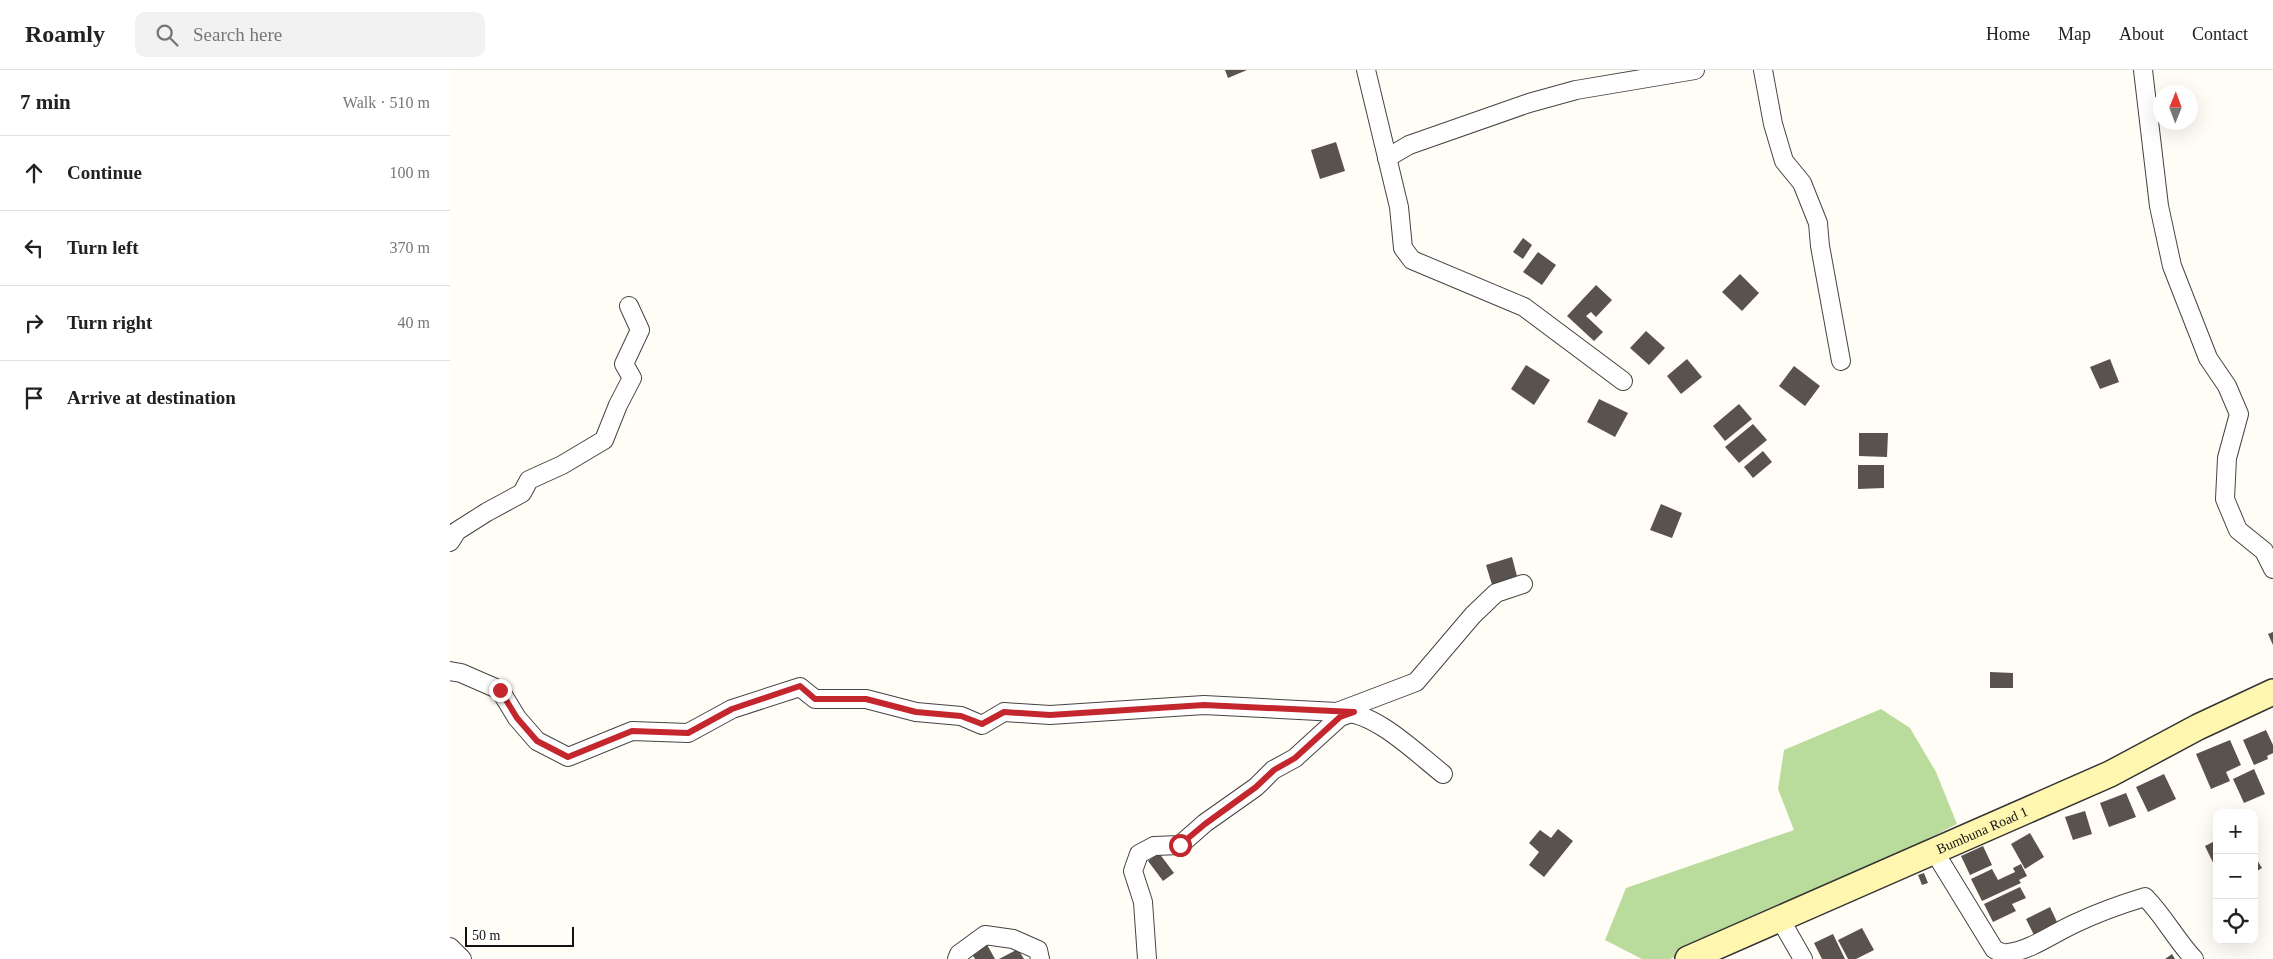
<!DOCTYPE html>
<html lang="en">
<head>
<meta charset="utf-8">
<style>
  body { margin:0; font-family:"Times New Roman",serif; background:#f2f2f2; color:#222 }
  .controls { position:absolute; right:15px; bottom:15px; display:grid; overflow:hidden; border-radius:10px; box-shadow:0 5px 20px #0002 }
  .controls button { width:45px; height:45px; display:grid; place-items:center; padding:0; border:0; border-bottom:1px solid #e0e0e0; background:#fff; color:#222; font:25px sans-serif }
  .compass { position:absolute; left:1703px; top:15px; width:45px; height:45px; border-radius:50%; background:#fff; box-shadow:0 5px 20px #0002; rotate:1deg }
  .scale { position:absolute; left:15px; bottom:12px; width:109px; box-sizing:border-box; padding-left:5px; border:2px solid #111; border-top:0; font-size:14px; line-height:18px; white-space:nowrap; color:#111; -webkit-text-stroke:4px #fff; paint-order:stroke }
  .stop { position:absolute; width:15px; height:15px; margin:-11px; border:4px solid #c4262e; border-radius:50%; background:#fff }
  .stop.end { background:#c4262e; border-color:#fff; box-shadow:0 1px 5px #0008 }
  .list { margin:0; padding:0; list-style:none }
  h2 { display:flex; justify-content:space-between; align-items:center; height:65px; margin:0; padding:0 20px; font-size:21px }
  h2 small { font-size:16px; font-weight:400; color:#767676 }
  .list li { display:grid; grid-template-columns:32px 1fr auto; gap:15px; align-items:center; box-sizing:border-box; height:75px; padding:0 20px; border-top:1px solid #e0e0e0 }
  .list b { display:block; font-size:19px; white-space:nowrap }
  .list em { font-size:16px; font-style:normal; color:#767676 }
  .icon { flex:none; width:28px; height:28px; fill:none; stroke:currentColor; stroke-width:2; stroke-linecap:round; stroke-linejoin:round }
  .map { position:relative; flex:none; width:1823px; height:889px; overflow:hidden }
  header { display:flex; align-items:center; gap:30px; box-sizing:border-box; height:70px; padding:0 25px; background:#fff; border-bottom:1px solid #e0e0e0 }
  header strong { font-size:24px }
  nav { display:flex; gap:28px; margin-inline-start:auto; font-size:18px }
  .search { width:350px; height:45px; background:#f2f2f2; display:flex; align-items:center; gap:12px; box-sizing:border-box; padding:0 18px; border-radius:10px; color:#767676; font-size:19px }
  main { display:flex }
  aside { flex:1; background:#fff }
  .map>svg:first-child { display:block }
</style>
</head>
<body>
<header>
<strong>Roamly</strong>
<div class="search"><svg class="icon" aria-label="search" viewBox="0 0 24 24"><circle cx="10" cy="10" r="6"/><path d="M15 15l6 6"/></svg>Search here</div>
<nav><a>Home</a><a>Map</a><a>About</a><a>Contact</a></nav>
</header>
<main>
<aside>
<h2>7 min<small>Walk · 510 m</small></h2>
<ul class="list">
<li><svg class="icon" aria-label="ahead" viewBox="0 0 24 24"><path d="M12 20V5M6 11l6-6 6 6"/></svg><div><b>Continue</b></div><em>100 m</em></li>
<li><svg class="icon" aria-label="left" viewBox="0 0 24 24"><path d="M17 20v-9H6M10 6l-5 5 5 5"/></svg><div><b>Turn left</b></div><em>370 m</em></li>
<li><svg class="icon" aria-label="right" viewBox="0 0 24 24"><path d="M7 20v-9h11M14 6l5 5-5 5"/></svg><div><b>Turn right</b></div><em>40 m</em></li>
<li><svg class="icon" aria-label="arrive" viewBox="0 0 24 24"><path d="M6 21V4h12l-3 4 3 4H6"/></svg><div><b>Arrive at destination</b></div></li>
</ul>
</aside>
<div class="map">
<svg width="1823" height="889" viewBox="0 0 1823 889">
  <rect width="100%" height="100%" fill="#fffdf5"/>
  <path fill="#b9dc9c" d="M 1431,639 L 1460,658 L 1486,702 L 1507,754 L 1432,792 L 1220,889 L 1192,889 L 1155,870 L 1176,818 L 1344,760 L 1328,719 L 1334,680 Z"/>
  <g fill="#5a524d">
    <path d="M 775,0 L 797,0 L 778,8 Z"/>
    <path d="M 886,72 L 895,101 L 870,109 L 861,80 Z"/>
    <path d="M 1073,168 L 1082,175 L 1073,189 L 1063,182 Z"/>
    <path d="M 1088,182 L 1106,195 L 1092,215 L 1073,202 Z"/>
    <path d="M 1290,204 L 1309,223 L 1292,241 L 1272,222 Z"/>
    <path d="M 1146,215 L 1162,230 L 1146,247 L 1141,242 L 1136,246 L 1153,262 L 1144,271 L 1117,246 Z"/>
    <path d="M 1196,261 L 1215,278 L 1199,295 L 1180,278 Z"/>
    <path d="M 1237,289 L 1252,307 L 1231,324 L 1217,306 Z"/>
    <path d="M 1660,289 L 1669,312 L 1650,319 L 1640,297 Z"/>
    <path d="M 1076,295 L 1100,310 L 1084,335 L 1061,319 Z"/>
    <path d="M 1344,296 L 1370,316 L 1355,336 L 1329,316 Z"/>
    <path d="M 1149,329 L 1178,343 L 1165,367 L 1137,352 Z"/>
    <path d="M 1289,334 L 1302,349 L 1275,371 L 1263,356 Z"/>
    <path d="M 1303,354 L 1317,370 L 1289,393 L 1275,377 Z"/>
    <path d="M 1409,363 L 1438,363 L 1437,387 L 1409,386 Z"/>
    <path d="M 1313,381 L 1322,392 L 1303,408 L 1294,397 Z"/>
    <path d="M 1408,395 L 1434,395 L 1434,418 L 1408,419 Z"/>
    <path d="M 1211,434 L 1232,443 L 1222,468 L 1200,460 Z"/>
    <path d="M 1062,487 L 1068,510 L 1043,518 L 1036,495 Z"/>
    <path d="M 1823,562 L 1823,575 L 1818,564 Z"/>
    <path d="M 1540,602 L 1563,603 L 1563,618 L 1540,618 Z"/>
    <path d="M 1816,660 L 1823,675 L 1823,683 L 1817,686 L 1818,689 L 1804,695 L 1793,670 Z"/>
    <path d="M 1780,670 L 1791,695 L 1776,702 L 1780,711 L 1761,719 L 1746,684 Z"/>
    <path d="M 1804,699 L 1815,724 L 1794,733 L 1783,709 Z"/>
    <path d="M 1714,704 L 1726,729 L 1698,742 L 1686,717 Z"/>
    <path d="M 1676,723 L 1686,747 L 1659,757 L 1650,733 Z"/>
    <path d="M 1635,741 L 1642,764 L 1623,770 L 1615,747 Z"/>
    <path d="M 1108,759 L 1123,771 L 1094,807 L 1079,795 L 1089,782 L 1079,773 L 1090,760 L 1101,768 Z"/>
    <path d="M 1580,763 L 1594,787 L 1575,799 L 1561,774 Z"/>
    <path d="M 1767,770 L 1767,801 L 1755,776 Z"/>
    <path d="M 1533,776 L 1542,795 L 1520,805 L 1511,786 Z"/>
    <path d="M 709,783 L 724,803 L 713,811 L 698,791 Z"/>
    <path d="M 1807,790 L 1812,798 L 1804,803 L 1804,792 Z"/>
    <path d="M 1571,794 L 1577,806 L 1569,810 L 1571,813 L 1532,831 L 1521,809 L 1542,799 L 1548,810 L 1565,802 L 1563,798 Z"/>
    <path d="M 1474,803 L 1478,813 L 1472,815 L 1468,805 Z"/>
    <path d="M 1570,817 L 1576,828 L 1562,834 L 1566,841 L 1543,852 L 1534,834 Z"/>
    <path d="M 1600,837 L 1608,854 L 1584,865 L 1576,849 Z"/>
    <path d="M 1412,858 L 1424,880 L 1406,889 L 1398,889 L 1388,870 Z"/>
    <path d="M 1383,864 L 1395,889 L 1372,889 L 1364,873 Z"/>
    <path d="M 535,871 L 545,889 L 525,889 L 519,879 Z"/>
    <path d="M 568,879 L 574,889 L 549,889 Z"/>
    <path d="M 1722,884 L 1725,889 L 1715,889 Z"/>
  </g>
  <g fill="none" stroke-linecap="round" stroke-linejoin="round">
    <g stroke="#444" stroke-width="20">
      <g id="street">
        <path d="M 916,0 L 949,137 L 953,178 L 962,190 L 1074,237 L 1173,311"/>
        <path d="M 1313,0 L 1323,54 L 1334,91 L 1352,113 L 1368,153 L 1370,176 L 1391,291"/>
        <path d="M 1693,0 L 1709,136 L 1722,196 L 1758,288 L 1777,316 L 1789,344 L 1777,388 L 1775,429 L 1788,460 L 1814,481 L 1823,499"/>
        <path d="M 937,88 L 959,75 L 1079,33 L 1126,20 L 1245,0"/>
        <path d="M 0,472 L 7,461 L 37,442 L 72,423 L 79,410 L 112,395 L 154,370 L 168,335 L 182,308 L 174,294 L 190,260 L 179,236"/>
        <path d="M 0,601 L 11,603 L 50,620 L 67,648 L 87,671 L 118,687 L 182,661 L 238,663 L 282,639 L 350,617 L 365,629 L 416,629 L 466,642 L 511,646 L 532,655 L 554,642 L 600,645 L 754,635 L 887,642 L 966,612 L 1023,545 L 1046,523 L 1073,514"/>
        <path d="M 890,642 C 926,642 966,683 993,704"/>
        <path d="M 1484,781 L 1544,879 C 1549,882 1553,884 1558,883 C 1582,880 1605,862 1626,853 C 1649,842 1672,834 1695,827 C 1714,846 1726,870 1744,889"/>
        <path d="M 1329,847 L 1353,889"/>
        <path d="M 0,877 L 12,889"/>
        <path d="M 507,889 L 509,884 L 535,865 L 563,869 L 588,880 L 590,889"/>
        <path d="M 697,889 L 693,832 L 683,801 L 689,784 L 704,776 L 730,775 L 755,753 L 806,717 L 823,700 L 845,688 L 890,647 L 901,643"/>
      </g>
    </g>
    <g stroke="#333" stroke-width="28">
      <g id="secondary">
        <path id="s1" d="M 1238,889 L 1660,704 L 1748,657 L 1823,622"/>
      </g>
    </g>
    <use href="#street" stroke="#fff" stroke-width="18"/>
    <use href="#secondary" stroke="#fff6b0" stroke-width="25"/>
  </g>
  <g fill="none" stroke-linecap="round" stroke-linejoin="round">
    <path stroke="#c4262e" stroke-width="6" d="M 50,620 L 67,648 L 87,671 L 118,687 L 182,661 L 238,663 L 282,639 L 350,616 L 365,629 L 416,629 L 466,642 L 511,646 L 532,654 L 554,642 L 600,645 L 754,635 L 904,642 L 890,647 L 845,688 L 824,700 L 806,717 L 755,754 L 730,775"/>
  </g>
  <g text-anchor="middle" stroke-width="5" stroke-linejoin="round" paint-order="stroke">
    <g font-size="14" fill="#111" stroke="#fff">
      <text dy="5" stroke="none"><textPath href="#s1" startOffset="321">Bumbuna Road 1</textPath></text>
    </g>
  </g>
</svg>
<div class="controls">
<button>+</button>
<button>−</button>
<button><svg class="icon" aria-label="locate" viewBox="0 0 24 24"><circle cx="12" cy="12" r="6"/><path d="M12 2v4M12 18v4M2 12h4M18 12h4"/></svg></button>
</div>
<svg class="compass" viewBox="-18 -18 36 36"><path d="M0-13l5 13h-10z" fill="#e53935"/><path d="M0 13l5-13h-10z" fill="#767676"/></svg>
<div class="scale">50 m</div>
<div class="stop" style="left:730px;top:775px"></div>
<div class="stop end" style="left:50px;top:620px"></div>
</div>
</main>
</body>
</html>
